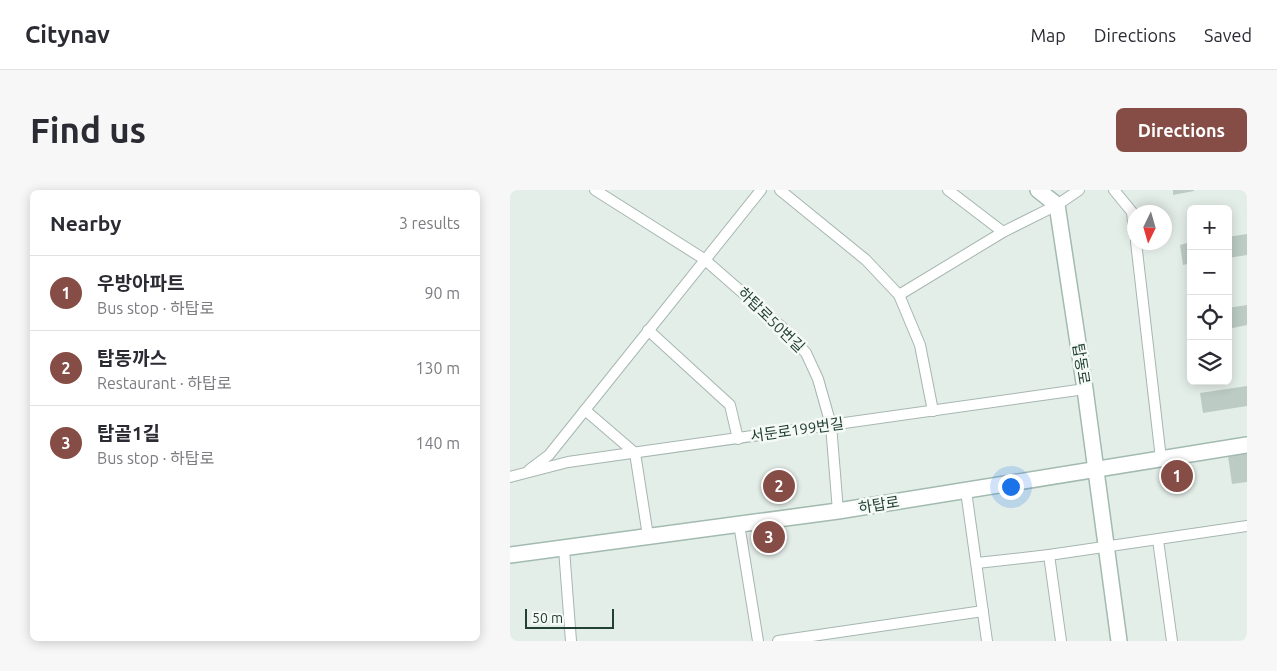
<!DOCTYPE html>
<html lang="en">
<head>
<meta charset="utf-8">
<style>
  body { margin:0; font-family:Ubuntu,"Noto Sans KR",sans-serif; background:#f7f7f7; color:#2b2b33 }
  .controls { position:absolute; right:15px; top:15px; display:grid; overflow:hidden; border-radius:8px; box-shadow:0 2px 12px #0003 }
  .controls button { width:45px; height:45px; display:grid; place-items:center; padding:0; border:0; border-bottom:1px solid #e1e1e2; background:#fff; color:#2b2b33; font:25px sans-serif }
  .compass { position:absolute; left:617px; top:15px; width:45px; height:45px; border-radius:50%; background:#fff; box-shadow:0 2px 12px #0003; rotate:185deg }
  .scale { position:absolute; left:15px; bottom:12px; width:89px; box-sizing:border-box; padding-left:5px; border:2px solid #234036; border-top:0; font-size:14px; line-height:18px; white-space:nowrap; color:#234036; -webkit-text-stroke:4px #f5faf7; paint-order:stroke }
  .you { position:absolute; left:500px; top:296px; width:18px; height:18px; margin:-12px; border:4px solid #fff; border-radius:50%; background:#1a73e8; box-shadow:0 0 0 8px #1a73e833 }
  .badge { display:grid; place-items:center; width:32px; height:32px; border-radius:50%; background:#854d46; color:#fff; font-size:16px; font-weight:700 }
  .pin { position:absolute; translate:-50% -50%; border:2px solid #fff; box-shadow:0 1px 5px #0006 }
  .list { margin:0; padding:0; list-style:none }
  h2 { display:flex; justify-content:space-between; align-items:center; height:65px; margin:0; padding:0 20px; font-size:21px }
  h2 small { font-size:16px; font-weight:400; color:#7c7c81 }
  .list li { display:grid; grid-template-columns:32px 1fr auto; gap:15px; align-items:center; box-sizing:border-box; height:75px; padding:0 20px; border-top:1px solid #e1e1e2 }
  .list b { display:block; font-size:19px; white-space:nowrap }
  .list p { margin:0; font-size:16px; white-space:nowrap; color:#7c7c81 }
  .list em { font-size:16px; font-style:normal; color:#7c7c81 }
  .icon { flex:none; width:28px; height:28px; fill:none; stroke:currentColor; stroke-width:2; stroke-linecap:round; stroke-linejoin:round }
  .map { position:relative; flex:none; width:737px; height:451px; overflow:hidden; border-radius:8px }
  header { display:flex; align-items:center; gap:30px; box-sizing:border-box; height:70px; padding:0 25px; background:#fff; border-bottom:1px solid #e1e1e2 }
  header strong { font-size:24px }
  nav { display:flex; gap:28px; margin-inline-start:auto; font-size:18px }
  .intro { display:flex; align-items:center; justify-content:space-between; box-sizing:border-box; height:120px; padding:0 30px }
  h1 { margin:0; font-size:35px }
  .button { padding:12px 22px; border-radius:8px; background:#854d46; color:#fff; font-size:18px; font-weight:700 }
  main { display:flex; gap:30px; padding:0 30px }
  aside { flex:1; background:#fff; border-radius:8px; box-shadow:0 2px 12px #0003 }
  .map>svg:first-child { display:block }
</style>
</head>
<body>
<header>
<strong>Citynav</strong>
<nav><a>Map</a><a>Directions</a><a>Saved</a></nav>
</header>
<div class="intro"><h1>Find us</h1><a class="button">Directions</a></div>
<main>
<aside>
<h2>Nearby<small>3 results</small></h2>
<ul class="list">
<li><span class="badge">1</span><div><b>우방아파트</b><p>Bus stop · 하탑로</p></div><em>90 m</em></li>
<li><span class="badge">2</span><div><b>탑동까스</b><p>Restaurant · 하탑로</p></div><em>130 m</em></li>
<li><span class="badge">3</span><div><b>탑골1길</b><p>Bus stop · 하탑로</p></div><em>140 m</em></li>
</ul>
</aside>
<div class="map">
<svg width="737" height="451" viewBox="0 0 737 451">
  <rect width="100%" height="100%" fill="#e4eee9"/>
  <g fill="#bcccc4">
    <path d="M 663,0 L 684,0 L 684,1 L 663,5 Z"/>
    <path d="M 737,44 L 737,65 L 718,68 L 718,47 Z"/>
    <path d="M 681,52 L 681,73 L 673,75 L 670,55 Z"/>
    <path d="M 737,115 L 737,135 L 718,139 L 718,118 Z"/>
    <path d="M 737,196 L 737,216 L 693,223 L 690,203 Z"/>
    <path d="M 737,263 L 737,292 L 722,294 L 718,266 Z"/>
  </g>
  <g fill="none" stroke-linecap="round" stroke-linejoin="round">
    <g stroke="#a6b6b0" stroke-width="12">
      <g id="street">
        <path d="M 85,0 L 194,69 L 274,139 L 296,163 L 308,189 L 321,235 L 328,321"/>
        <path d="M 270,0 L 356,70 L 389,105 L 410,155 L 423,221"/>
        <path d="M 438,0 L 493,42"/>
        <path d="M 604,0 L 622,22 L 624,43"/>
        <path d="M 626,52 L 651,269"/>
        <path d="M 389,105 L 493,42 L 547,15 L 569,0"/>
        <path d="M 138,140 L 220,215 L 228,249"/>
        <path d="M 75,220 L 125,263 L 138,346"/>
        <path d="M 19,280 L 39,265 L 251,0"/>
        <path d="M 0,287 L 58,272 L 575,199"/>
        <path d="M 456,301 L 477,451"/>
        <path d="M 229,334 L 248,451"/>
        <path d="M 648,350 L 662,451"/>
        <path d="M 54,359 L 61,451"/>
        <path d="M 539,365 L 551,451"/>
        <path d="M 467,373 L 539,365 L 737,336"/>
        <path d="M 268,451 L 473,421"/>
      </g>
    </g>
    <g stroke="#a2bab0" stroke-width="18">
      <g id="secondary">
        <path d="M 528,0 L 547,15 L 575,199 L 609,451"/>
        <path d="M 0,365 L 328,321 L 737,255"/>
      </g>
    </g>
    <use href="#street" stroke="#fff" stroke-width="10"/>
    <use href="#secondary" stroke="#fff" stroke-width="15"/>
  </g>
  <g text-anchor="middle" stroke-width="5" stroke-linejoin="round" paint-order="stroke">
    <g font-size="15" fill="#234036" stroke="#f5faf7">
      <text transform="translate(261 130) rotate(44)" y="5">하탑로50번길</text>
      <text transform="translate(571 174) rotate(81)" y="5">탑동로</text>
      <text transform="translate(287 240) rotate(-8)" y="5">서둔로199번길</text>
      <text transform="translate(369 315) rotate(-9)" y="5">하탑로</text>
    </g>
  </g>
</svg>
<div class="controls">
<button>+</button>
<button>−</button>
<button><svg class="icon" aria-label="locate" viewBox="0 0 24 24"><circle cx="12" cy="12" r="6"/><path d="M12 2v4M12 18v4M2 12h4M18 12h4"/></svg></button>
<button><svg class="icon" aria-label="layers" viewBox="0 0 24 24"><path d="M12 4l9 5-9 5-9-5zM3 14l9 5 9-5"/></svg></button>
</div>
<svg class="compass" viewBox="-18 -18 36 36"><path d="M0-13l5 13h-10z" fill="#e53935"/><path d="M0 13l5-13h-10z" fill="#7c7c81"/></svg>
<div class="scale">50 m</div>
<div class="you"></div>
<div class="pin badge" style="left:667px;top:286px">1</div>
<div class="pin badge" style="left:269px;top:296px">2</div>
<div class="pin badge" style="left:259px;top:347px">3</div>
</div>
</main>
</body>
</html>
